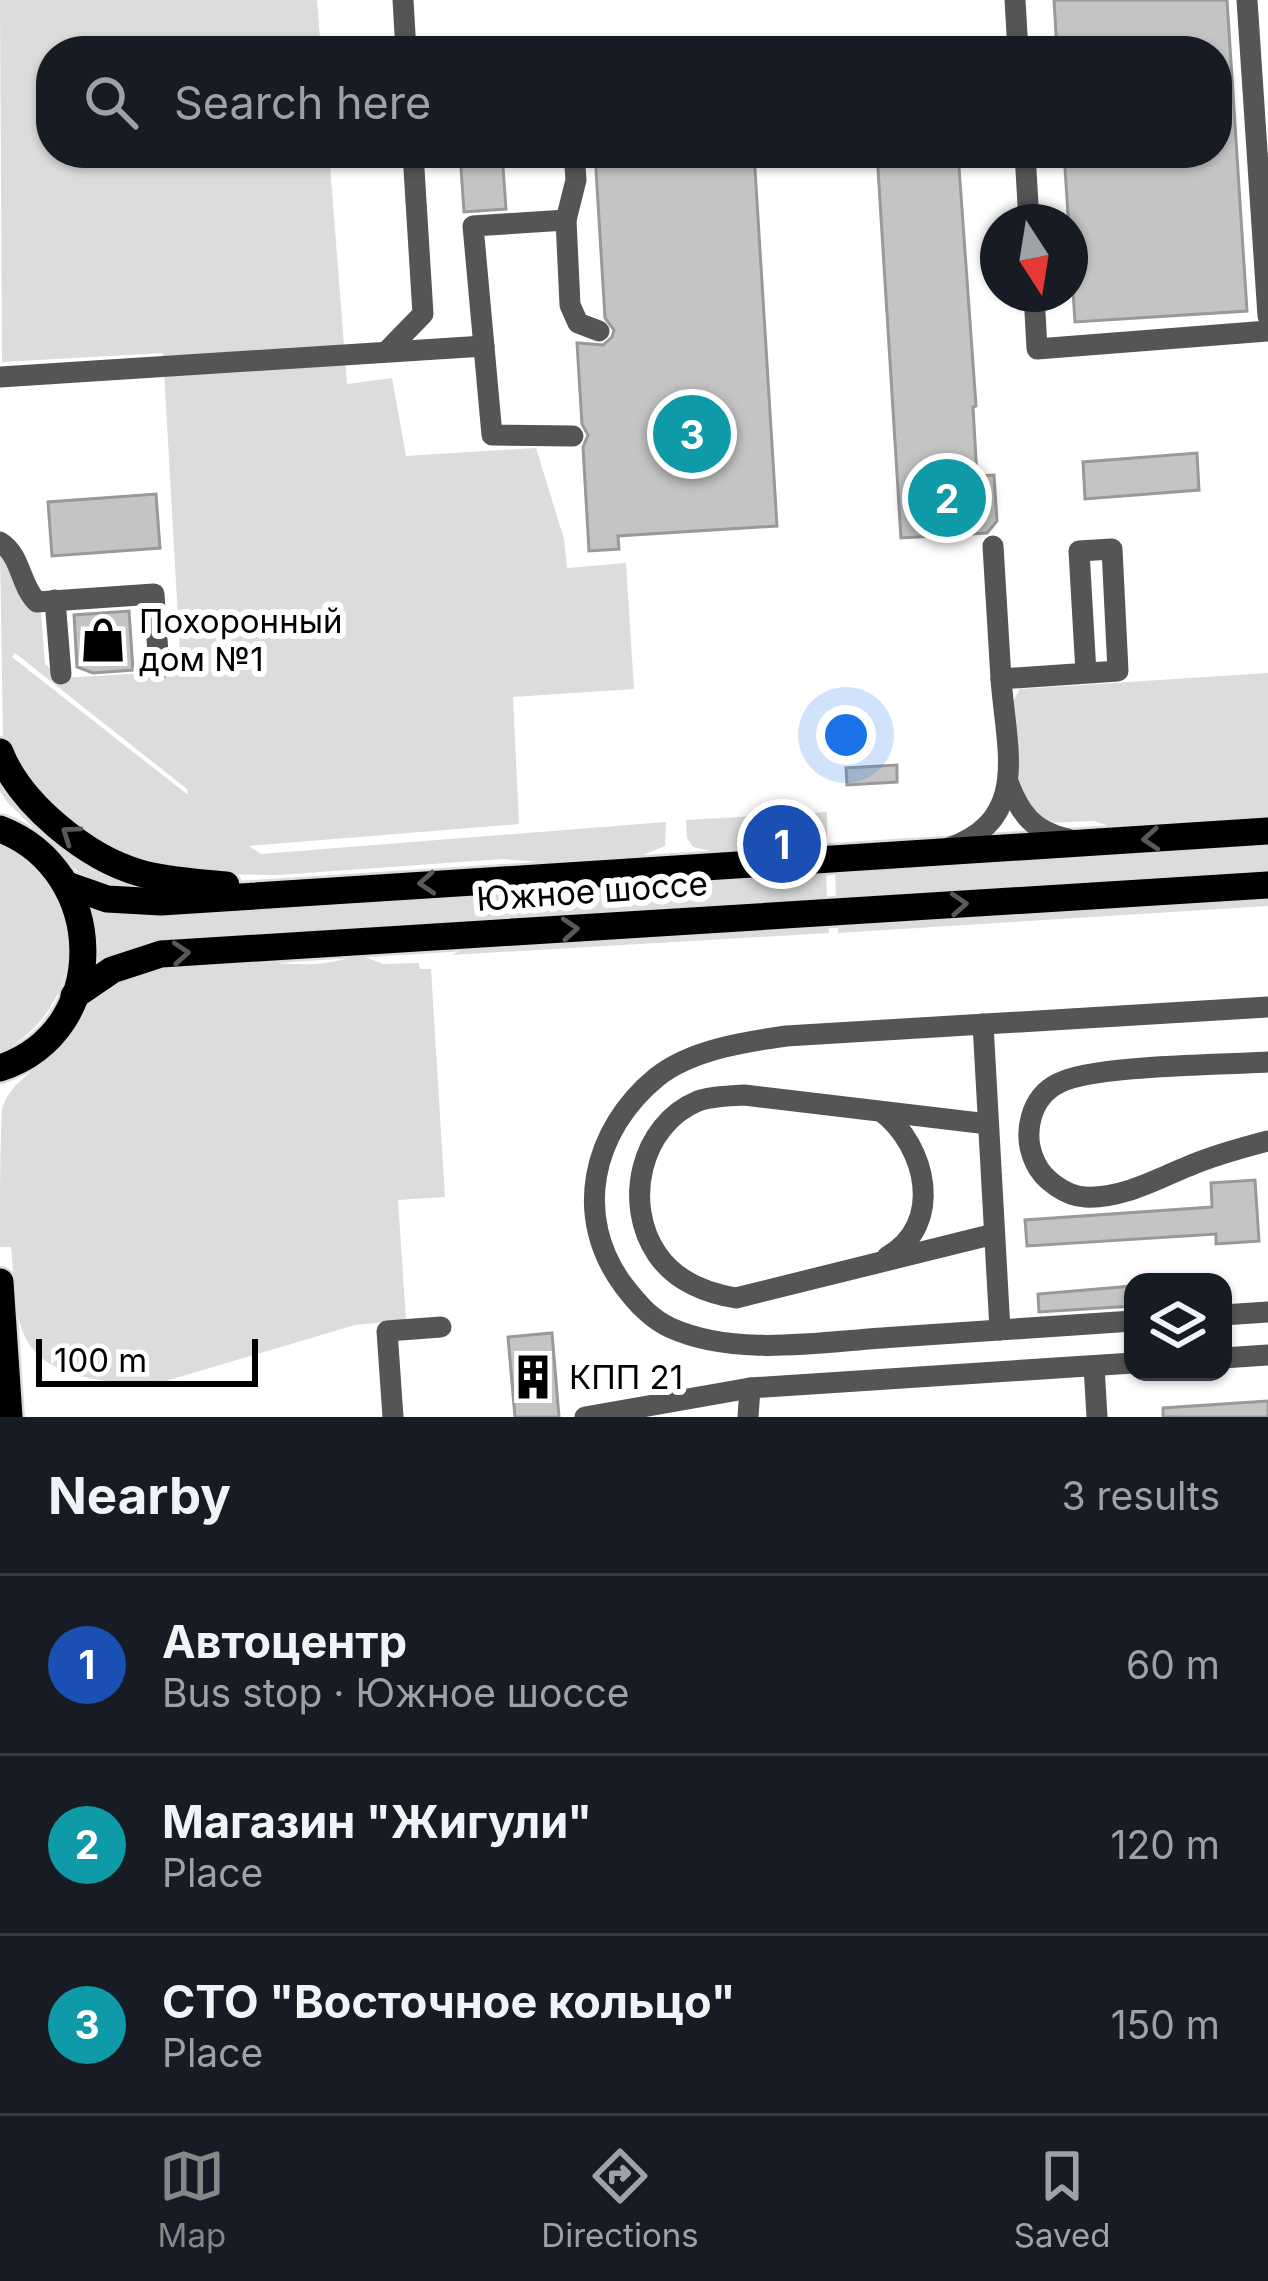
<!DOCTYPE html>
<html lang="en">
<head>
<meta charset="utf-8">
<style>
  body { margin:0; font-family:Inter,sans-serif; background:#242831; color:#f1f3f6 }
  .controls { position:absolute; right:36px; bottom:36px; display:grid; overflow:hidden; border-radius:24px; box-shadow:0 3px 9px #0004 }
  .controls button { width:108px; height:108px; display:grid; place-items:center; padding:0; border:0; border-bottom:3px solid #363941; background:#171b24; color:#f1f3f6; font:60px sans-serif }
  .compass { position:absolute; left:980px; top:204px; width:108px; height:108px; border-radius:50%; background:#171b24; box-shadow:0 3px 9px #0004; rotate:168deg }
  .scale { position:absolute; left:36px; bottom:30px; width:222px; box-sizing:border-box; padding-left:12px; border:6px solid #000; border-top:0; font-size:33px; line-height:42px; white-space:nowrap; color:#000; -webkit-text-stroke:9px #fff; paint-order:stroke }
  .you { position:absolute; left:846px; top:735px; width:42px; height:42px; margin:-30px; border:9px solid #fff; border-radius:50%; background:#1a73e8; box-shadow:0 0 0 18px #1a73e833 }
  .badge { display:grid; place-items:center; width:78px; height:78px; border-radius:50%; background:#858687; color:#fff; font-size:39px; font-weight:700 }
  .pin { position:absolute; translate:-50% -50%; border:6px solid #fff; box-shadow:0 3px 12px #0006 }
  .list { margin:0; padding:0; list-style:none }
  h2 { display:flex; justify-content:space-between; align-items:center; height:156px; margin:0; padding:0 48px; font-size:51px }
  h2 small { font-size:39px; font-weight:400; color:#9ea1a6 }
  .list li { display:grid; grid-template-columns:78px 1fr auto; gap:36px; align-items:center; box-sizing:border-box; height:180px; padding:0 48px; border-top:3px solid #363941 }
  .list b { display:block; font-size:45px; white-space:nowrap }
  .list p { margin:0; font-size:39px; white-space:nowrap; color:#9ea1a6 }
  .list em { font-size:39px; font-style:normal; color:#9ea1a6 }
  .icon { flex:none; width:66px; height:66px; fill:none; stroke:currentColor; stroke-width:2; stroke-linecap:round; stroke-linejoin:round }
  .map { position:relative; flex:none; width:1268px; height:1417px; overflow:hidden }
  .search { position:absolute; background:#171b24; box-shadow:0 3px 9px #0004; left:36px; right:36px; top:36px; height:132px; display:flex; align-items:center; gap:30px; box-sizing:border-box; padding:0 42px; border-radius:48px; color:#9ea1a6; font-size:45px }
  .sheet { height:696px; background:#171b24 }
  nav { display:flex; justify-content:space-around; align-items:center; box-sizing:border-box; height:168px; border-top:3px solid #363941; background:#171b24; font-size:33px; color:#9ea1a6 }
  nav a { display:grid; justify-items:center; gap:6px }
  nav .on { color:#858687 }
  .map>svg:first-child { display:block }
</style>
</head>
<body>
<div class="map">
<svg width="1268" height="1417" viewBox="0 0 1268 1417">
  <rect width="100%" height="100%" fill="#fff"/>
  <g fill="#dcdcdc" fill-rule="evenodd">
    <path d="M 0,0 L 317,0 L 321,51 L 51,51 L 51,153 L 329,153 L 347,384 L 392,378 L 406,456 L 536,448 L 564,539 L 567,568 L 626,563 L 634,689 L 513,697 L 519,824 L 249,846 L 261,854 L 666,822 L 665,846 L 638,857 L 542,862 L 503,859 L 278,875 L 208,874 L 132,865 L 52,808 L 3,741 L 0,549 L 41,612 L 45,664 L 61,678 L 181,671 L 163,353 L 2,362 ZM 15,653 L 187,789 L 188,795 L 12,657 Z"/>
    <path d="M 1268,673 L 1268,819 L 1119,829 L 1094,821 L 1045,823 L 1018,797 L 1013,701 L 1020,689 Z"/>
    <path d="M 0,774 L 171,889 L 122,891 L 88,881 L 6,801 L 0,791 Z"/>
    <path d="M 827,812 L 827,844 L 808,842 L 806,830 L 763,832 L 762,845 L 715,852 L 693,847 L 687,838 L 686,820 Z"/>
    <path d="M 1268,844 L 1268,872 L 836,899 L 835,870 Z"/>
    <path d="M 0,845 C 95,889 88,1006 0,1053 Z"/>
    <path d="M 826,871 L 827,899 L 152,942 L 98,963 L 99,941 L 93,909 L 144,915 Z"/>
    <path d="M 1268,895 L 1268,906 L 838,933 L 838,922 Z"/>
    <path d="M 828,923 L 829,933 L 451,955 L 473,946 Z"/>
    <path d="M 358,954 L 383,964 L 419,963 L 420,969 L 431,969 L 445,1197 L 398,1200 L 406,1320 L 355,1325 L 159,1383 C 117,1384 40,1381 23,1332 C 13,1307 14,1273 11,1247 L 0,1247 C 0,1210 0,1142 2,1109 C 10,1083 32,1073 50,1056 C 69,1038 78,1015 96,998 C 133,962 175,964 224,961 C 271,958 313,974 358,954 Z"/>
  </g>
  <g fill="#c4c4c4" stroke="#999" stroke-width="3">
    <path d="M 1054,0 L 1227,0 L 1247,311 L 1075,322 L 1064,153 L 1217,153 L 1217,51 L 1057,51 Z"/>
    <path d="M 460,153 L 502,153 L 506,209 L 464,212 Z"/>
    <path d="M 595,153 L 754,153 L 777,526 L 618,536 L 619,549 L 589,551 L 583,447 L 588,435 L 582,424 L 577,343 L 603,345 L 612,337 L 614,330 L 605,318 Z"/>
    <path d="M 877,153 L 958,153 L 976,406 L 973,407 L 977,476 L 994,475 L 997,521 L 987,533 L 901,538 Z"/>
    <path d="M 1197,453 L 1199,490 L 1085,499 L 1083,462 Z"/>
    <path d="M 156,494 L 160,548 L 52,556 L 48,502 Z"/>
    <path d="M 129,611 L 133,670 L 93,673 L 77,667 L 74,615 Z"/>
    <path d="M 897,765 L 897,782 L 847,785 L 846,768 Z"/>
    <path d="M 1255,1180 L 1259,1241 L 1216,1244 L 1216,1234 L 1027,1246 L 1025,1220 L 1212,1207 L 1211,1183 Z"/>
    <path d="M 1133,1286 L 1133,1306 L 1039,1312 L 1038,1294 Z"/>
    <path d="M 552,1333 L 559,1417 L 515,1417 L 508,1337 Z"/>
    <path d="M 1268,1401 L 1268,1417 L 1163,1417 L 1163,1408 Z"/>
  </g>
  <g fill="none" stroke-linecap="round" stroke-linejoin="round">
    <g stroke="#dbdbdb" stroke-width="32">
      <g id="major">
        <path d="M 0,752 C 20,804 87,858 140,873 C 167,881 198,882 226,885"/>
        <path d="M 0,829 C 108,870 113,1031 0,1068"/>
        <path d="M 67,885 L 107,899 L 161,902 L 1268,831"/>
        <path d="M 74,996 L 112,970 L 161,954 L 1268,885"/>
        <path d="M 0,1282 L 9,1417"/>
      </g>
    </g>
    <g stroke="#555" stroke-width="21">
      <path d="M 403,0 L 406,51"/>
      <path d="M 1015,0 L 1018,51"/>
      <path d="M 1247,0 L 1268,316"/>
      <path d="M 564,48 L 564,51"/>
      <path d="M 1025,153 L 1029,222"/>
      <path d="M 566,220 L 576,180 L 574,153"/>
      <path d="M 1034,294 L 1037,349 L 1268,331"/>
      <path d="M 386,352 L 423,314 L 413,153"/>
      <path d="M 0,377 L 484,346"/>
      <path d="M 573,436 L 492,435 L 473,226 L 566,220 L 570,305 L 578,323 L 599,331"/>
      <path d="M 0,542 C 22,556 19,584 37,602 L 154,594 L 159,669"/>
      <path d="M 993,546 L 1001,679"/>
      <path d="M 55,600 L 61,674"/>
      <path d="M 1008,782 C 1020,814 1034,832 1068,839"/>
      <path d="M 949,848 C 1031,819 1006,749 1001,679 L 1118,671 L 1112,549 L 1079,551 L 1086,673"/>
      <path d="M 983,1024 L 1000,1330"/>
      <path d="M 1268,1062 C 1222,1065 1094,1065 1059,1083 C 1030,1097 1022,1134 1035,1162 C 1043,1180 1066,1196 1085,1197 C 1122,1199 1156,1179 1189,1166 C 1215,1155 1241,1148 1268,1141"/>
      <path d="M 882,1112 C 926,1146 945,1224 887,1257"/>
      <path d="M 988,1124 L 744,1095 C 730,1096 712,1096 698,1101 C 640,1125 623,1204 657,1254 C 675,1281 706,1293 736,1298 L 994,1234"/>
      <path d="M 1223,1315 L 1268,1312"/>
      <path d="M 1133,1321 C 1054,1326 975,1331 896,1337 C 825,1341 738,1358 671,1328 C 651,1319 637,1303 624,1286 C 572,1217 592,1130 657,1077 C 691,1050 744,1042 786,1036 L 1268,1007"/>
      <path d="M 1223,1358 L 1268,1355"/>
      <path d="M 1094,1366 L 1097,1417"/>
      <path d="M 393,1417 L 387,1331 L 441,1327"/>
      <path d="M 585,1417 L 750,1388 L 1133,1363"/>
      <path d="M 748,1417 L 750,1388"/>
    </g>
    <use href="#major" stroke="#000" stroke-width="27"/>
  </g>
  <defs><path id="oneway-chevron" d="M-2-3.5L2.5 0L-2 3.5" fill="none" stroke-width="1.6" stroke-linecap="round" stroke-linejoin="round" transform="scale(3)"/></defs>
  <g stroke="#595959">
    <use href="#oneway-chevron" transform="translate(70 834) rotate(-145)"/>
    <use href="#oneway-chevron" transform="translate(1151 839) rotate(176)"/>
    <use href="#oneway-chevron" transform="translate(427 883) rotate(176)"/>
    <use href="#oneway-chevron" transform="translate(959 904) rotate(-4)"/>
    <use href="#oneway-chevron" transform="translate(570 929) rotate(-4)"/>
    <use href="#oneway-chevron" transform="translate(181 953) rotate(-4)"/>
  </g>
  <defs>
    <g id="shop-bare" transform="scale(3.6)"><path d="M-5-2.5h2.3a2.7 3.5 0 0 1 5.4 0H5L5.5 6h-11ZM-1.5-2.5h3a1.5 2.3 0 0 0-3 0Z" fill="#000" stroke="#fff" stroke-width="2.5" paint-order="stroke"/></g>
    <g id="building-bare" transform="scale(3.6)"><path d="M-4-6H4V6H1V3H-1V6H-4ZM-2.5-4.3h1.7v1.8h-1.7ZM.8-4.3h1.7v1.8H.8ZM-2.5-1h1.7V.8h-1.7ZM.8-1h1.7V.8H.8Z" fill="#000" stroke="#fff" stroke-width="2.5" paint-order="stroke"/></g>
  </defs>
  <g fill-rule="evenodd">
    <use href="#shop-bare" x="103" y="640"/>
    <use href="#building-bare" x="533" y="1377"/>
  </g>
  <g text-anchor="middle" stroke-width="12" stroke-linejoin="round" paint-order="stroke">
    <g font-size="33" fill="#000" stroke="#fff" text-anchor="start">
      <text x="139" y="633">Похоронный<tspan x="139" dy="38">дом №1</tspan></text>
      <text x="569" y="1389">КПП 21</text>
    </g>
    <g font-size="33" fill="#000" stroke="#fff">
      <text transform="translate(592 891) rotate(-4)" y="12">Южное шоссе</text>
    </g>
  </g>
</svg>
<div class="controls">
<button><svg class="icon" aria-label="layers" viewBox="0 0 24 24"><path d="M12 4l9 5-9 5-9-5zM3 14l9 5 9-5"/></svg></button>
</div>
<svg class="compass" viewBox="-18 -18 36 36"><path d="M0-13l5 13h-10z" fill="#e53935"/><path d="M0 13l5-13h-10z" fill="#9ea1a6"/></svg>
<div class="scale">100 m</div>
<div class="you"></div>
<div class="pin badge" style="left:782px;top:844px;background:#1a4fb4">1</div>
<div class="pin badge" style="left:947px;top:498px;background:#0f9aa8">2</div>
<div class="pin badge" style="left:692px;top:434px;background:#0f9aa8">3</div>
<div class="search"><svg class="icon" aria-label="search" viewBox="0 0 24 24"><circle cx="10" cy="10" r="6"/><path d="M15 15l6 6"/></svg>Search here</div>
</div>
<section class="sheet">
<h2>Nearby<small>3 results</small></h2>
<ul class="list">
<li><span class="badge" style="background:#1a4fb4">1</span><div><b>Автоцентр</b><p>Bus stop · Южное шоссе</p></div><em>60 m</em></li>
<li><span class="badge" style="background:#0f9aa8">2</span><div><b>Магазин &quot;Жигули&quot;</b><p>Place</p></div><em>120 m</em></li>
<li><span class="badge" style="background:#0f9aa8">3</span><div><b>СТО &quot;Восточное кольцо&quot;</b><p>Place</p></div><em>150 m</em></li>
</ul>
</section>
<nav>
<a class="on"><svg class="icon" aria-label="map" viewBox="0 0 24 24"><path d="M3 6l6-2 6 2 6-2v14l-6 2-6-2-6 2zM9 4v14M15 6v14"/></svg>Map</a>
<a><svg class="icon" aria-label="directions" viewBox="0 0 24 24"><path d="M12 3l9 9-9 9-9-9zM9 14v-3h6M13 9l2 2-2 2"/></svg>Directions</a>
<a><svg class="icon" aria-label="saved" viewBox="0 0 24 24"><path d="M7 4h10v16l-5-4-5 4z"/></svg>Saved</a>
</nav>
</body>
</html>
